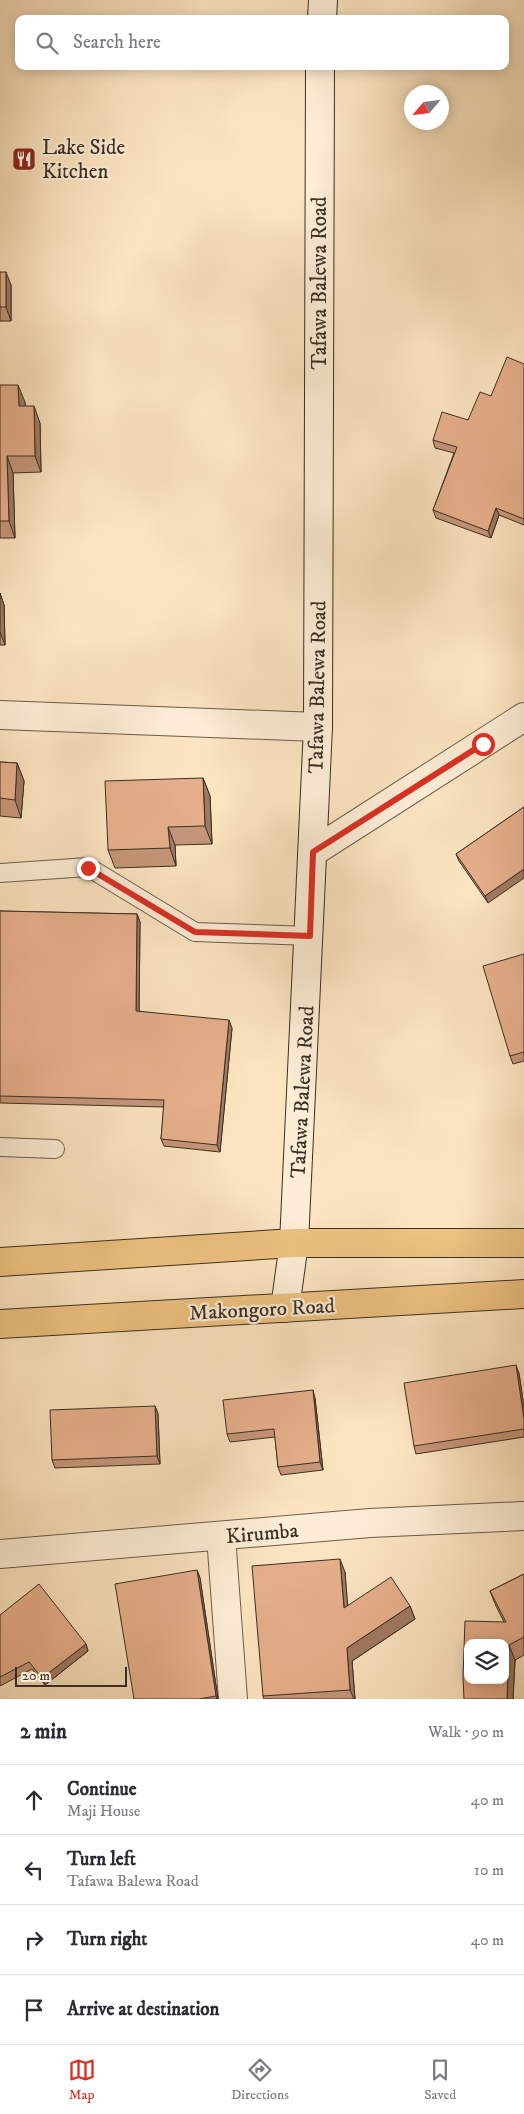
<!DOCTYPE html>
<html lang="en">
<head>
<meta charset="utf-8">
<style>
  body { margin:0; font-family:"IM FELL DW Pica",serif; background:#f2f2f3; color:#2b2b33 }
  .controls { position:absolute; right:15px; bottom:15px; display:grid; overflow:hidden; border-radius:10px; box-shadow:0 2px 12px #0003 }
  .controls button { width:45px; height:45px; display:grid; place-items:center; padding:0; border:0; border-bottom:1px solid #e1e1e2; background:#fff; color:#2b2b33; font:25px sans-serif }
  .compass { position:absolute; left:404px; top:85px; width:45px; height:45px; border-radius:50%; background:#fff; box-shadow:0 2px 12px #0003; rotate:242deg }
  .scale { position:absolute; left:15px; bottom:12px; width:112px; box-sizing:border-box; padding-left:5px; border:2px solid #392f25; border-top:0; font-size:14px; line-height:18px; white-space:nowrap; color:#392f25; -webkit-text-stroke:4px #fdedd6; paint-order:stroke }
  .stop { position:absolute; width:15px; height:15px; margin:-11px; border:4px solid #d93025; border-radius:50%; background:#fff }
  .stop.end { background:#d93025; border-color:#fff; box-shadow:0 1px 5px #0008 }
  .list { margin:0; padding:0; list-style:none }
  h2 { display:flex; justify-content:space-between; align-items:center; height:65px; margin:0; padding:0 20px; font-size:21px }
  h2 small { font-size:16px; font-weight:400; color:#7c7c81 }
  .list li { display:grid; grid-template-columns:32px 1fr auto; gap:15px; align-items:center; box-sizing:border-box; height:70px; padding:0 20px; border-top:1px solid #e1e1e2 }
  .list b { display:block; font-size:19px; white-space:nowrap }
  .list p { margin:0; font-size:16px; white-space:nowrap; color:#7c7c81 }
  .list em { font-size:16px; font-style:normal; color:#7c7c81 }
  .icon { flex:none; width:28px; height:28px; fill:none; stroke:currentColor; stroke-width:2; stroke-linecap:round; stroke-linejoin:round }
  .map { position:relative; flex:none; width:524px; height:1699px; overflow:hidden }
  .search { position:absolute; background:#fff; box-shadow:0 2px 12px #0003; left:15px; right:15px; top:15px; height:55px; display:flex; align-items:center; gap:12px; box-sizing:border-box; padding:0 18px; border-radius:10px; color:#7c7c81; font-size:19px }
  .sheet { height:345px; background:#fff }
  nav { display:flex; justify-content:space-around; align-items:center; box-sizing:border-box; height:70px; border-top:1px solid #e1e1e2; background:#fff; font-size:14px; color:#7c7c81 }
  nav a { display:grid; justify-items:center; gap:2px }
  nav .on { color:#d93025 }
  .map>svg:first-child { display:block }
</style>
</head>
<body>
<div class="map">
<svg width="524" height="1699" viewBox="0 0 524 1699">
  <rect width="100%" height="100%" fill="#fce4c0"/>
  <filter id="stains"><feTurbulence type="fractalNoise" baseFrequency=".004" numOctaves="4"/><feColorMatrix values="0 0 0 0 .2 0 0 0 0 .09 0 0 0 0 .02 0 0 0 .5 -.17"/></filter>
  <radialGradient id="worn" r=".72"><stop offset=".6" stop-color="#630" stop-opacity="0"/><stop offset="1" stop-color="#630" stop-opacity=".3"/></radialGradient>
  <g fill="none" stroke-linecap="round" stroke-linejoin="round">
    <g stroke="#6a5c4c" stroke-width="20">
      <g id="lane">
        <path d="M 0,873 L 88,867 L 195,932 L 310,936"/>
        <path d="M 0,1147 L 55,1149"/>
      </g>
    </g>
    <g stroke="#6a5c4c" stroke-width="30">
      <g id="street">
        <path d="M 0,715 L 318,727"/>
        <path d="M 313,852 L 524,717"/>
        <path d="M 221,1536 L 233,1699"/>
        <path d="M 0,1554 L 370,1523 L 524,1516"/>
      </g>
    </g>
    <g stroke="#392f25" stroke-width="30">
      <g id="secondary">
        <path d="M 322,19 L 323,0"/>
        <path d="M 285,1308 L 294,1243 L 318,727 L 320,66"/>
      </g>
    </g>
    <g stroke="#392f25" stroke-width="30">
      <g id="primary">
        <path d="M 0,1262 L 294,1243 L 524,1243"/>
        <path d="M 0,1324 L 524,1294"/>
      </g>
    </g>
    <use href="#lane" stroke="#fdedd6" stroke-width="18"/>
    <use href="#street" stroke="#fdedd6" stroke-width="28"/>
    <use href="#secondary" stroke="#fdedd6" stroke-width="28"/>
    <use href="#primary" stroke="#eec280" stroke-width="28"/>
  </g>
  <g fill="#c69678" stroke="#392f25">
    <path d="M 0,272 L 11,285 L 11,321 L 0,321 Z"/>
    <path d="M 524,364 L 524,525 L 499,515 L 491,538 L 436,518 L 433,510 L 454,453 L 435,448 L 433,440 L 468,420 L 491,396 Z"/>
    <path d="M 0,385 L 25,402 L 25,406 L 40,423 L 41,472 L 13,473 L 15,538 L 0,538 Z"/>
    <path d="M 0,593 L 4,605 L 5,645 L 0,645 Z"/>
    <path d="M 0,762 L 17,763 L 24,781 L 21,818 L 0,816 Z"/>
    <path d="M 203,778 L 210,796 L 212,844 L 175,845 L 176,866 L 115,868 L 108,850 Z"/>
    <path d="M 524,807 L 488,903 L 459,861 L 456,854 Z"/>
    <path d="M 0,911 L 137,914 L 140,922 L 139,1011 L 232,1028 L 220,1152 L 164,1146 L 161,1139 L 164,1107 L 0,1103 Z"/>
    <path d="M 524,954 L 524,1061 L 513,1064 L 510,1056 Z"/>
    <path d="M 519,1373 L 524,1408 L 524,1437 L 416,1454 L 414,1446 Z"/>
    <path d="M 315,1398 L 323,1470 L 281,1475 L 278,1467 L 275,1437 L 230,1442 L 227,1434 Z"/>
    <path d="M 155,1406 L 158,1414 L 160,1464 L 55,1468 L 52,1460 Z"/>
    <path d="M 197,1570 L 200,1578 L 218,1699 L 134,1699 Z"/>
    <path d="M 345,1572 L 347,1605 L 410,1606 L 415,1619 L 352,1661 L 355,1699 L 264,1699 L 263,1696 Z"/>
    <path d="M 524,1574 L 524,1655 L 515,1660 L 513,1699 L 504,1622 L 496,1606 L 490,1591 Z"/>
    <path d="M 0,1615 L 86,1644 L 88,1651 L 45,1685 L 32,1669 L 0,1686 Z"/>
  </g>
  <g fill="#a17a61" stroke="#392f25">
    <path d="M 6,272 L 11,285 L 11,321 L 6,307 Z"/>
    <path d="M 18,385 L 25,402 L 25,423 L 19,406 Z"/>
    <path d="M 34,406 L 40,423 L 41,472 L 35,456 Z"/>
    <path d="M 7,456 L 13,473 L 15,538 L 9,521 Z"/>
    <path d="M 496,508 L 499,515 L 491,538 L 488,531 Z"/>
    <path d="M 0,593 L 4,605 L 5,645 L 0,632 Z"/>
    <path d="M 17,763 L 24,781 L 21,818 L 15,800 Z"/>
    <path d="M 203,778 L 210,796 L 212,844 L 205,826 Z"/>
    <path d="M 168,827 L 175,845 L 176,866 L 170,848 Z"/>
    <path d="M 524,869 L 524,878 L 488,903 L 485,896 Z"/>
    <path d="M 137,914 L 140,922 L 139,1019 L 136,1011 Z"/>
    <path d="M 229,1020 L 232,1028 L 220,1152 L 217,1145 Z"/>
    <path d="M 516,1365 L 519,1373 L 524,1408 L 524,1419 Z"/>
    <path d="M 313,1390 L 315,1398 L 323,1470 L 320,1462 Z"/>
    <path d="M 155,1406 L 158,1414 L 160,1464 L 157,1456 Z"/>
    <path d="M 340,1559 L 345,1572 L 349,1621 L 344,1608 Z"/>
    <path d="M 197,1570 L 200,1578 L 218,1699 L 217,1699 L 216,1696 Z"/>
    <path d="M 410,1606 L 415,1619 L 352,1661 L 355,1699 L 354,1699 L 350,1690 L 347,1648 Z"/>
    <path d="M 86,1644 L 88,1651 L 45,1685 L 42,1678 Z"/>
    <path d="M 509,1645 L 515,1660 L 513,1699 L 507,1699 Z"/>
  </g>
  <g fill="#e6af8b" stroke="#392f25" fill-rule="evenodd">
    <rect x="0" y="272" width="6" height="35"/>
    <path d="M 507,357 L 524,364 L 524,519 L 496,508 L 488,531 L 433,510 L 457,447 L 433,440 L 442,412 L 468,420 L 480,392 L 491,396 Z"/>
    <path d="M 0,385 L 18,385 L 19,406 L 34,406 L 35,456 L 7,456 L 9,521 L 0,521 Z"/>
    <path d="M 0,762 L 17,763 L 15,800 L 0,798 Z"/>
    <path d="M 203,778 L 205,826 L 168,827 L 170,848 L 108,850 L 105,781 Z"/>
    <path d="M 524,807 L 524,869 L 485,896 L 456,854 Z"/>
    <path d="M 0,911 L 137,914 L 136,1011 L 229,1020 L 217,1145 L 161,1139 L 164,1100 L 0,1096 Z"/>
    <path d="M 524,954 L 524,1052 L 510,1056 L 483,966 Z"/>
    <path d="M 516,1365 L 524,1419 L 524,1429 L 414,1446 L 404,1383 Z"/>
    <path d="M 313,1390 L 320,1462 L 278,1467 L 274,1429 L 227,1434 L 223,1400 Z"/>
    <path d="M 155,1406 L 157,1456 L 52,1460 L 50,1410 Z"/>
    <path d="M 340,1559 L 344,1608 L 391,1577 L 410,1606 L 347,1648 L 350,1690 L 263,1696 L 252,1566 Z"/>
    <path d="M 197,1570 L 216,1696 L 199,1699 L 134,1699 L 115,1584 Z"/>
    <path d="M 524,1574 L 524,1637 L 509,1645 L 507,1699 L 464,1699 L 463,1677 L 465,1621 L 506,1622 L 490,1591 ZM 468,1643 L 505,1643 L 505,1680 L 468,1680 Z"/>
    <path d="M 39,1584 L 86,1644 L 42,1678 L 29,1662 L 0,1677 L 0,1615 Z"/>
  </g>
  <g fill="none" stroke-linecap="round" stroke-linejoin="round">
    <path stroke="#d93025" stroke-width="6" d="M 88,868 L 195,932 L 310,936 L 313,852 L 483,744"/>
  </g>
  <defs>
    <g id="restaurant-square" transform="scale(1.25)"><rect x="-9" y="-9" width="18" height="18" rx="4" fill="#8f2418" stroke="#fdedd6"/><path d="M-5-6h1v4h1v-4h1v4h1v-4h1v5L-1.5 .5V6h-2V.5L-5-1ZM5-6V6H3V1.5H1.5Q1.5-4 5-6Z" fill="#fff"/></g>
  </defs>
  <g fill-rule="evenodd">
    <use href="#restaurant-square" x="24" y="159"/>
  </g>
  <g text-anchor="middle" stroke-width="4.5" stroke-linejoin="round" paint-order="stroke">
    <g font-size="21" fill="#392f25" stroke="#fdedd6" text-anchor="start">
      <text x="42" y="154">Lake Side<tspan x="42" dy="24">Kitchen</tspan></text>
    </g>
    <g font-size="21" fill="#392f25" stroke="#fdedd6">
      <text transform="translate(319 283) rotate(-90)" y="7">Tafawa Balewa Road</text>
      <text transform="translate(317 687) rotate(-89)" y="7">Tafawa Balewa Road</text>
      <text transform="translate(302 1092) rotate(-87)" y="7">Tafawa Balewa Road</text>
      <text transform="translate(262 1309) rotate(-3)" y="7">Makongoro Road</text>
      <text transform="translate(262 1533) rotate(-5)" y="7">Kirumba</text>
    </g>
  </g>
  <rect width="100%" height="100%" filter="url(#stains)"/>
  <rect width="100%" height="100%" fill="url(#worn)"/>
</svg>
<div class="controls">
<button><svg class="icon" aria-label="layers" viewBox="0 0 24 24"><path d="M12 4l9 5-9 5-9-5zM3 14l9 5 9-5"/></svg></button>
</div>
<svg class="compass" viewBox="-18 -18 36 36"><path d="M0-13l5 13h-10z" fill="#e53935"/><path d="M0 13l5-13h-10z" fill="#7c7c81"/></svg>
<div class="scale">20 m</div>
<div class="stop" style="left:483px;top:744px"></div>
<div class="stop end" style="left:88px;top:868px"></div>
<div class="search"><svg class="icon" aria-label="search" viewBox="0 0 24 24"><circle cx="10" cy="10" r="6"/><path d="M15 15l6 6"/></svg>Search here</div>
</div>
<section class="sheet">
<h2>2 min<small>Walk · 90 m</small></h2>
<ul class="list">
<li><svg class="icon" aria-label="ahead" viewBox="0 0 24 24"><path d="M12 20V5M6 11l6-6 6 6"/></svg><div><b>Continue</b><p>Maji House</p></div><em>40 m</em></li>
<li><svg class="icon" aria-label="left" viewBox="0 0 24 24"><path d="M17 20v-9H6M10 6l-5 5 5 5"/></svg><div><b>Turn left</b><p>Tafawa Balewa Road</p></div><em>10 m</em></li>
<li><svg class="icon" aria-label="right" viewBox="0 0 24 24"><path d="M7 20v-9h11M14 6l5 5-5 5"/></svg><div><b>Turn right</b></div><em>40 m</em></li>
<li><svg class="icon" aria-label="arrive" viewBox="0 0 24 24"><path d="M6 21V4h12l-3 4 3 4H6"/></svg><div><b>Arrive at destination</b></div></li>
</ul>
</section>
<nav>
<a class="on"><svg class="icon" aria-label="map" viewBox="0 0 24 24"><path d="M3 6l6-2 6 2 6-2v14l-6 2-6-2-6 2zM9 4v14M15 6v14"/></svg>Map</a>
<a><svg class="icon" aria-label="directions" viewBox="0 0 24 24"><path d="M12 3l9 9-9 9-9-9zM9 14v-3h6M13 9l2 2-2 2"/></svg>Directions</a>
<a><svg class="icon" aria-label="saved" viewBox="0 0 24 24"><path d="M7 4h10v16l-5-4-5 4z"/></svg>Saved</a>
</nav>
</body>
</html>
